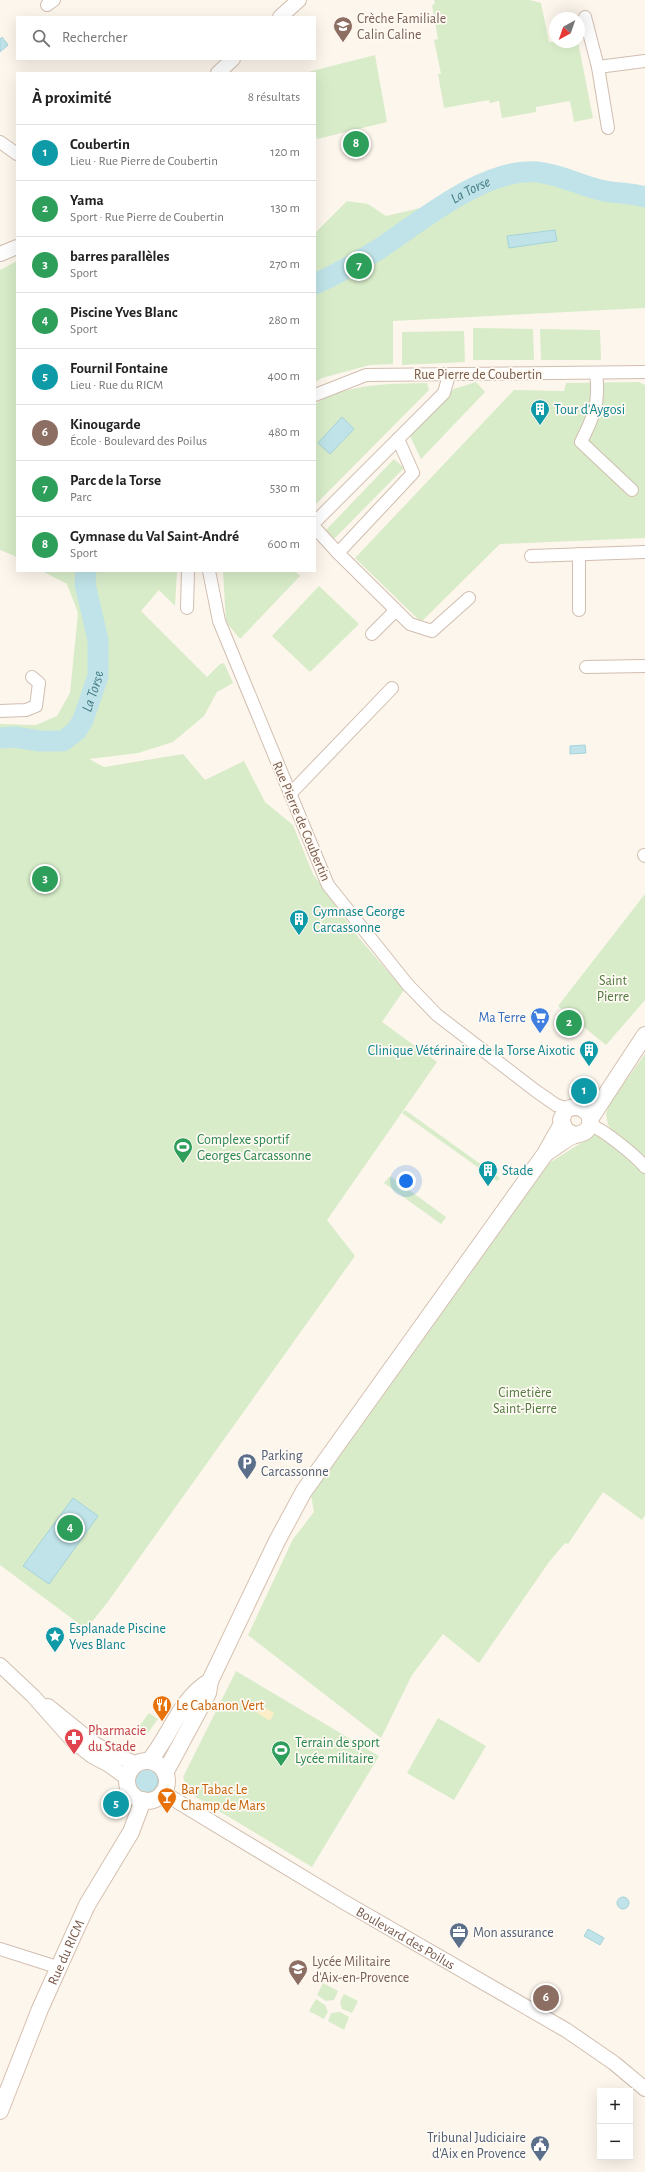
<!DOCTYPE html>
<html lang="fr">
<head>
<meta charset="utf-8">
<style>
  body { margin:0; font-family:"Alegreya Sans",sans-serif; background:#f6f6f6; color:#222 }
  .controls { position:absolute; right:12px; bottom:12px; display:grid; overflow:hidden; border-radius:0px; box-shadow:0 4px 16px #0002 }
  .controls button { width:36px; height:36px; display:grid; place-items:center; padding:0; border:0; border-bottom:1px solid #e0e0e0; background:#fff; color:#222; font:20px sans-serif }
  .compass { position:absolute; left:549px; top:12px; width:36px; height:36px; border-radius:50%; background:#fff; box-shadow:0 4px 16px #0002; rotate:220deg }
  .you { position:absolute; left:406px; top:1181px; width:14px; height:14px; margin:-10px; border:3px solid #fff; border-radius:50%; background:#1a73e8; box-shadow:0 0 0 6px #1a73e833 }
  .badge { display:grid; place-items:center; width:26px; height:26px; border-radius:50%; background:#b45309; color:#fff; font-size:13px; font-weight:700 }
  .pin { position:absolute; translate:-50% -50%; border:2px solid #fff; box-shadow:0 1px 4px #0006 }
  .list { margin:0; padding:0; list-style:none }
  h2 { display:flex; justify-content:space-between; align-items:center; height:52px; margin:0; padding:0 16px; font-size:17px }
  h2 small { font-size:13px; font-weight:400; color:#767676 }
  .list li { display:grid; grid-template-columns:26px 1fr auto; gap:12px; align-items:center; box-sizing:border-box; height:56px; padding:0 16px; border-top:1px solid #e0e0e0 }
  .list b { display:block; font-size:15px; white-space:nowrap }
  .list p { margin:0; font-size:13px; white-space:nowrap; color:#767676 }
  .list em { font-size:13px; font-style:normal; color:#767676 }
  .icon { flex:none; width:22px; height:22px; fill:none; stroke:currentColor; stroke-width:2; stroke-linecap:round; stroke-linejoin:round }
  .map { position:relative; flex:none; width:645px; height:2172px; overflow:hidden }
  .search { position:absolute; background:#fff; box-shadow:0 4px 16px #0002; left:16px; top:16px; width:300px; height:44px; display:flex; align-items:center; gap:10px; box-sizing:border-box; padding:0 14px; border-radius:0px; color:#767676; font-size:15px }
  .panel { position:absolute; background:#fff; box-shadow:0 4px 16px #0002; left:16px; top:72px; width:300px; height:500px; border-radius:0px }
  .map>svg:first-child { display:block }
</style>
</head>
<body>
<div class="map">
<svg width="645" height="2172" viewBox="0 0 645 2172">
  <rect width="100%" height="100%" fill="#fdf6ec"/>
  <g fill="#d8ecc9">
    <path d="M 434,0 L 530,0 L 541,3 L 549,42 L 578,42 L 593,118 L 574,122 L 570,101 L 536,107 L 536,112 L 502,118 L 499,101 L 490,103 L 489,100 L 444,108 L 438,74 L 441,74 L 434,40 L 438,39 L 432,5 L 435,4 Z"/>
    <path d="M 375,55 L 387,122 L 317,139 L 315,130 L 315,73 L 304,73 Z"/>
    <path d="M 534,167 L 570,177 L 594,192 L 645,198 L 645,308 L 393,321 L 393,364 L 370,365 L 322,378 L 315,382 L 315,233 L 347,201 L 368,204 L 386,216 L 450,201 L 490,183 Z"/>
    <path d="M 17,261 L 17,557 L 0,550 L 0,270 Z"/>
    <path d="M 473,328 L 533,329 L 534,360 L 473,360 Z"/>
    <path d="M 540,329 L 600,330 L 601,360 L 541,360 Z"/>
    <path d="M 464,331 L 465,362 L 402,365 L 402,332 Z"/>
    <path d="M 476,382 L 485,392 L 421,459 L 409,434 L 454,389 Z"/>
    <path d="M 639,382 L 645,385 L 645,538 L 500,544 L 421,622 L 355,558 L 514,390 L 564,391 L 566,383 Z"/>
    <path d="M 427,383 L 429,390 L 315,505 L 315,404 C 348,383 389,384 427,383 Z"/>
    <path d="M 394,459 L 404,468 L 333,540 L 326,530 Z"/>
    <path d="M 42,571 L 177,571 L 175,606 L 159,590 L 141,611 L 207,677 L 220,664 L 224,663 L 233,683 L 217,692 L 204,716 L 173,742 L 138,753 L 89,759 L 104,767 L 183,754 L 205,780 L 244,761 L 265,802 L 293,825 L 313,874 L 359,938 L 404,990 L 382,1022 L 437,1062 L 327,1220 L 355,1256 L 107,1603 L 86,1629 L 0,1565 L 0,724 L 36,725 L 57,716 L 70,693 L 78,613 L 67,584 Z"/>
    <path d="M 223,571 L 295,571 L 300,576 L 240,639 L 226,622 Z"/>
    <path d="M 319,586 L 359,624 L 310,672 L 272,636 Z"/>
    <path d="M 645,894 L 645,1000 L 606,1045 L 558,1006 Z"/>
    <path d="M 645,1054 L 645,1156 L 617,1136 L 608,1125 L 606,1114 L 609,1104 Z"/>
    <path d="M 405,1110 L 500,1178 L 497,1181 L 402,1113 Z"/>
    <path d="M 597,1133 L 645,1172 L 645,1515 L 642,1520 L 603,1492 L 568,1544 L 565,1543 L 549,1562 L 479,1663 L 443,1634 L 412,1675 L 381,1738 L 248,1635 L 293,1539 L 314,1512 L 311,1495 L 546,1165 Z"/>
    <path d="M 390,1176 L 446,1217 L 441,1224 L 384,1183 Z"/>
    <path d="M 236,1671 L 379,1756 L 312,1867 L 189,1793 L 183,1777 Z"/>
    <path d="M 149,1713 L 158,1719 L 147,1734 L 138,1728 Z"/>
    <path d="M 438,1718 L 486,1746 L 454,1800 L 407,1773 Z"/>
    <path d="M 323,1983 L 338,1991 L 334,2000 L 326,2001 L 317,1995 Z"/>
    <path d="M 344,1994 L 358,2001 L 352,2013 L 342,2009 L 340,2002 Z"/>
    <path d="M 316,1999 L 325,2005 L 328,2012 L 324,2019 L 309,2011 Z"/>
    <path d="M 340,2012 L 349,2017 L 344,2030 L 328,2021 L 331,2013 Z"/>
  </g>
  <path fill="#fcefc7" d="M 260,1705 L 274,1713 L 270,1721 L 256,1712 Z"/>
  <g fill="#bfe3e8" stroke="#a5d3da">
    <path d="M 2,37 L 8,45 L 0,52 L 0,39 Z"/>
    <path d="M 555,230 L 557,241 L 509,248 L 507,236 Z"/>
    <path d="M 342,417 L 354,429 L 330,454 L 318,443 Z"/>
    <path d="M 585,745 L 586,753 L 570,754 L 570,746 Z"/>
    <path d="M 73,1498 L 98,1516 L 49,1584 L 23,1566 Z"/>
    <circle cx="145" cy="1780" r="13"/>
    <circle cx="623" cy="1903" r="6"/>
    <path d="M 588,1929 L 604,1938 L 600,1945 L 584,1936 Z"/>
  </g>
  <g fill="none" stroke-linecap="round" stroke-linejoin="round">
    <g stroke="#bfe3e8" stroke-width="21">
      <path id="s1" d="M 315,284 C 337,274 358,262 379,249 C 420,222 485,167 537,172 C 559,174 579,185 600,190 C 616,194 630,192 645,197"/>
      <path id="s2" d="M 0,738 L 14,737 L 40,741 L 63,741 L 76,731 L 83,720 L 98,676 L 98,640 L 85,584 L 86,571"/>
    </g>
    <g stroke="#d1beb0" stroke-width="14">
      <g id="minor">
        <path d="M 47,5 L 54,0"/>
        <path d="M 585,17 L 598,67 L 608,128"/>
        <path d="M 598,67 L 645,61"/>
        <path d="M 0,142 L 17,154"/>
        <path d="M 596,373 C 600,402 594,416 581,442 L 632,490"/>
        <path d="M 315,395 L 366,375 L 645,372"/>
        <path d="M 315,522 L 444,393 L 449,375"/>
        <path d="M 315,528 L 338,553 L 413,473 L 398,439"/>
        <path d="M 338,553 L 410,624 L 432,631 L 469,598"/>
        <path d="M 531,556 L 645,552"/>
        <path d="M 209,571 L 219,621 L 328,885 L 408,985 L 437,1015 L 536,1091 L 556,1105 L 568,1109"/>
        <path d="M 187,608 L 188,571"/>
        <path d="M 579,610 L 579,554"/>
        <path d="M 372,634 L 396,610"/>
        <path d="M 586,667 L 645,666"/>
        <path d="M 0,711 L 26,710 L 36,706 L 39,683 L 32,677"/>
        <path d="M 290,794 L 392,688"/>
        <path d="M 644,855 L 645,856"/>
        <path d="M 589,1125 C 601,1127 637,1157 645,1167"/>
        <path d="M 0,1949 L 60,1968"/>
      </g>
    </g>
    <g stroke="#d1beb0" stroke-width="16">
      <g id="tertiary">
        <path d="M 280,17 L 299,0"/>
        <path d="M 218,73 L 233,59"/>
        <path d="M 0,254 L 17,247"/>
        <path d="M 0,1665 L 33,1696 L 73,1741 L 92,1756 L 109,1765 L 127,1778"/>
        <path d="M 48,1706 L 95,1744 L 113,1754 L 137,1764"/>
        <path id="s3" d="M 162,1792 L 344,1902 L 566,2030 L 614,2063 L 645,2089"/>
      </g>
    </g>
    <g stroke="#d6c0b0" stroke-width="18">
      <g id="secondary">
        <path d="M 590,1119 L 645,1035"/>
        <path d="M 546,1153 C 555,1148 565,1138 575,1135 C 580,1134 583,1134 587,1130 C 599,1116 579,1100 565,1111 L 561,1120 L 566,1131 L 575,1135"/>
        <path d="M 149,1761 C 171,1735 179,1700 210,1681"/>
        <circle cx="147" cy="1781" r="20"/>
        <path d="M 165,1773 L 208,1693 L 210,1681 L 277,1541 L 304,1491 L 545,1154 L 562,1124"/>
        <path id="s4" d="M 0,2111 L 40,2009 L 72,1938 L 87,1905 L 131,1832 L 143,1800"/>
      </g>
    </g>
    <use href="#minor" stroke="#fff" stroke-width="12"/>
    <use href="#tertiary" stroke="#fff" stroke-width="14"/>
    <use href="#secondary" stroke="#fff" stroke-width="16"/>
  </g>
  <defs>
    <g id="school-pin" transform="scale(1)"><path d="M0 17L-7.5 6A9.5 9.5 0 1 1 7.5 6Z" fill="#8d6e63" stroke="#fffaf3"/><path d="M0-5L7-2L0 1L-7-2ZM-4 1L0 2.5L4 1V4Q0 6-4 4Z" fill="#fff"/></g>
    <g id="building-pin" transform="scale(1)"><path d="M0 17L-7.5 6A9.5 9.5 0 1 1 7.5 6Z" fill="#0f9aa8" stroke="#fffaf3"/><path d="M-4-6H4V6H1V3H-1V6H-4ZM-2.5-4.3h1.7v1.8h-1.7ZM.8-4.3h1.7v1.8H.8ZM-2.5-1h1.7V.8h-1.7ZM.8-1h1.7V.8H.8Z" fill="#fff"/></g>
    <g id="supermarket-pin" transform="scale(1)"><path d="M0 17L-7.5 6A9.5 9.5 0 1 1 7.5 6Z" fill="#3f7fe0" stroke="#fffaf3"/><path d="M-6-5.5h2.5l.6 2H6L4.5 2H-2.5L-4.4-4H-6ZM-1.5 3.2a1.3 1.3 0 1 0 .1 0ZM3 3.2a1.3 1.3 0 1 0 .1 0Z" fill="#fff"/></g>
    <g id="stadium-pin" transform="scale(1)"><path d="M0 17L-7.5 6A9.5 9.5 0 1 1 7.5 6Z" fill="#2e9e5b" stroke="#fffaf3"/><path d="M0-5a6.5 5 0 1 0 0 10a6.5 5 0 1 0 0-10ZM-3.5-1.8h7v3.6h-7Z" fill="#fff"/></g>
    <g id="parking-pin" transform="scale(1)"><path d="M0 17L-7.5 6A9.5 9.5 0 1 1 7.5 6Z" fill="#5c6f8a" stroke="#fffaf3"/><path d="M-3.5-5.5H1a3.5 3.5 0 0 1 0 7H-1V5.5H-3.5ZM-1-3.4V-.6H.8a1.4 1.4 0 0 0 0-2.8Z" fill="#fff"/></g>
    <g id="sight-pin" transform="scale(1)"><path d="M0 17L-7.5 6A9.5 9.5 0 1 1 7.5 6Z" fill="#0f9aa8" stroke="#fffaf3"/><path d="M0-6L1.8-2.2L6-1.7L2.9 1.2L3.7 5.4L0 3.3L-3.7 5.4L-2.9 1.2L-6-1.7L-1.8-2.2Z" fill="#fff"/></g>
    <g id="restaurant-pin" transform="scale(1)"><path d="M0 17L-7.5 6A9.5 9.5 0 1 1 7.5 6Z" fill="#e8710a" stroke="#fffaf3"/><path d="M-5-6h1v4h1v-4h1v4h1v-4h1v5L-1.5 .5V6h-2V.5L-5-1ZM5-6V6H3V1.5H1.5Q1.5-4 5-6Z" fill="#fff"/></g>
    <g id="pharmacy-pin" transform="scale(1)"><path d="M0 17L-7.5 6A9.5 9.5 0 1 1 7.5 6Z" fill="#e0444e" stroke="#fffaf3"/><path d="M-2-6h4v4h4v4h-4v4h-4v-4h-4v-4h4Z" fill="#fff"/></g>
    <g id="bar-pin" transform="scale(1)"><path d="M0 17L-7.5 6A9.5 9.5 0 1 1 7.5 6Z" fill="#e8710a" stroke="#fffaf3"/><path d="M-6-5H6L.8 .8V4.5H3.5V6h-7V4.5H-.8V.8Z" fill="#fff"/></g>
    <g id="office-pin" transform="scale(1)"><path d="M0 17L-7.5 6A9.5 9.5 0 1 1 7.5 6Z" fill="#5c6f8a" stroke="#fffaf3"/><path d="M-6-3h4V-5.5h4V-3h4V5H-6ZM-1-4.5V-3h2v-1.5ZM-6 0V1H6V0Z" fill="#fff"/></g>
    <g id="civic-pin" transform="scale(1)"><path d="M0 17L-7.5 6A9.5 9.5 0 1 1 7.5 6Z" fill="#5c6f8a" stroke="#fffaf3"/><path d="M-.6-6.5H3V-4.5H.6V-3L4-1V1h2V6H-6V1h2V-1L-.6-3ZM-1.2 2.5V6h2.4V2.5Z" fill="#fff"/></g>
  </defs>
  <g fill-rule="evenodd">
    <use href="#school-pin" x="343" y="26"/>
    <use href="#building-pin" x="540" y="409"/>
    <use href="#building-pin" x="299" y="919"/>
    <use href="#supermarket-pin" x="540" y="1017"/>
    <use href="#building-pin" x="589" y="1050"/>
    <use href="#stadium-pin" x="183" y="1147"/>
    <use href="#building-pin" x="488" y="1170"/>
    <use href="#parking-pin" x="247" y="1463"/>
    <use href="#sight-pin" x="55" y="1636"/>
    <use href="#restaurant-pin" x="162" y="1705"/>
    <use href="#pharmacy-pin" x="74" y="1738"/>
    <use href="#stadium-pin" x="281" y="1750"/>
    <use href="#bar-pin" x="167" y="1797"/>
    <use href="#office-pin" x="459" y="1932"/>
    <use href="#school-pin" x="298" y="1969"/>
    <use href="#civic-pin" x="540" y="2145"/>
  </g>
  <g text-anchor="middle" stroke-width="3.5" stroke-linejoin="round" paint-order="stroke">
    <g font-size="14" fill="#785e54" stroke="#fffaf3" text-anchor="start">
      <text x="357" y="23">Crèche Familiale<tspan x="357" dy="16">Calin Caline</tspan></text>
      <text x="312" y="1966">Lycée Militaire<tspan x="312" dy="16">d'Aix-en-Provence</tspan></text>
    </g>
    <g font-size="14" fill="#7a5c4d" stroke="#fffaf3">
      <text x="478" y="379">Rue Pierre de Coubertin</text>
      <text transform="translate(302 821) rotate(67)" y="5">Rue Pierre de Coubertin</text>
      <text dy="5" stroke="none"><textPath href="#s3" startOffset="284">Boulevard des Poilus</textPath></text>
      <text dy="5" stroke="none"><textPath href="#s4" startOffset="172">Rue du RICM</textPath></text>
    </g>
    <g font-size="14" fill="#0d838f" stroke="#fffaf3" text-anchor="start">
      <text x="554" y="414">Tour d'Aygosi</text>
      <text x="313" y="916">Gymnase George<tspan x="313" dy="16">Carcassonne</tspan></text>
      <text x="575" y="1055" text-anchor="end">Clinique Vétérinaire de la Torse Aixotic</text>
      <text x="502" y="1175">Stade</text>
      <text x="69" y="1633">Esplanade Piscine<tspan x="69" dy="16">Yves Blanc</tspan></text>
    </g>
    <g font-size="14" fill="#537a41" stroke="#fffaf3">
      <text x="613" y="985">Saint<tspan x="613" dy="16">Pierre</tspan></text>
      <text x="525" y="1397">Cimetière<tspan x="525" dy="16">Saint-Pierre</tspan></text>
    </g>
    <g font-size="14" fill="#366cbe" stroke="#fffaf3" text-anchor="end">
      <text x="526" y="1022">Ma Terre</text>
    </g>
    <g font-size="14" fill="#27864d" stroke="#fffaf3" text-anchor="start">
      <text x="197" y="1144">Complexe sportif<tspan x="197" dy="16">Georges Carcassonne</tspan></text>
      <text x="295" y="1747">Terrain de sport<tspan x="295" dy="16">Lycée militaire</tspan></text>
    </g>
    <g font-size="14" fill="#4e5e75" stroke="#fffaf3" text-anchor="start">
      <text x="261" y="1460">Parking<tspan x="261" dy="16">Carcassonne</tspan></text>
      <text x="473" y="1937">Mon assurance</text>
      <text x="526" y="2142" text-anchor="end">Tribunal Judiciaire<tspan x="526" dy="16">d'Aix en Provence</tspan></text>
    </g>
    <g font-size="14" fill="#c56008" stroke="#fffaf3" text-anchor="start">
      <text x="176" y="1710">Le Cabanon Vert</text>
      <text x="181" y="1794">Bar Tabac Le<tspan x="181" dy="16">Champ de Mars</tspan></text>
    </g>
    <g font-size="14" fill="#be3a42" stroke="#fffaf3" text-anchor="start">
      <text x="88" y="1735">Pharmacie<tspan x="88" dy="16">du Stade</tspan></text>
    </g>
    <g font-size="15" font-style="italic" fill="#437c86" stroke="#fffaf3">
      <text dy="5" stroke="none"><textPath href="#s1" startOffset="182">La Torse</textPath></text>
      <text dy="5" stroke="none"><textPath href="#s2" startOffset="123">La Torse</textPath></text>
    </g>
  </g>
</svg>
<div class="controls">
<button>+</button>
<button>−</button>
</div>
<svg class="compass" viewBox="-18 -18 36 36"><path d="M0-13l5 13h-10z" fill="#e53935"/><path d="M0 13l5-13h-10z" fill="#767676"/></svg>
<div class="you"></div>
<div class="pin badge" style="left:584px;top:1091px;background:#0f9aa8">1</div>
<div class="pin badge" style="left:569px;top:1023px;background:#2e9e5b">2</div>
<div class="pin badge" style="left:45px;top:879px;background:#2e9e5b">3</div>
<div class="pin badge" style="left:70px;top:1528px;background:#2e9e5b">4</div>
<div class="pin badge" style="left:116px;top:1804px;background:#0f9aa8">5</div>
<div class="pin badge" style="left:546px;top:1998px;background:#8d6e63">6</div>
<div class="pin badge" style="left:359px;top:266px;background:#2e9e5b">7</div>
<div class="pin badge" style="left:356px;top:144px;background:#2e9e5b">8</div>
<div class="search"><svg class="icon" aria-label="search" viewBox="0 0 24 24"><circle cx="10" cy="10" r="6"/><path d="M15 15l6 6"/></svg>Rechercher</div>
<section class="panel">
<h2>À proximité<small>8 résultats</small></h2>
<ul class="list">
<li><span class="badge" style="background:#0f9aa8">1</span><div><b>Coubertin</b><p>Lieu · Rue Pierre de Coubertin</p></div><em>120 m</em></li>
<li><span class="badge" style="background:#2e9e5b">2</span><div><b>Yama</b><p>Sport · Rue Pierre de Coubertin</p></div><em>130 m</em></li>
<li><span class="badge" style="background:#2e9e5b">3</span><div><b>barres parallèles</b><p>Sport</p></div><em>270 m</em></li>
<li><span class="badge" style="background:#2e9e5b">4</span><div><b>Piscine Yves Blanc</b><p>Sport</p></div><em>280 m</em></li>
<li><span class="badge" style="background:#0f9aa8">5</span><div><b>Fournil Fontaine</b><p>Lieu · Rue du RICM</p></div><em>400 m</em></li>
<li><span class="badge" style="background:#8d6e63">6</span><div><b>Kinougarde</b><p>École · Boulevard des Poilus</p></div><em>480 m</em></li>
<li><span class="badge" style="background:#2e9e5b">7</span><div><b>Parc de la Torse</b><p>Parc</p></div><em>530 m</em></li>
<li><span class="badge" style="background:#2e9e5b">8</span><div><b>Gymnase du Val Saint-André</b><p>Sport</p></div><em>600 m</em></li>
</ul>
</section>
</div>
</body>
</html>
